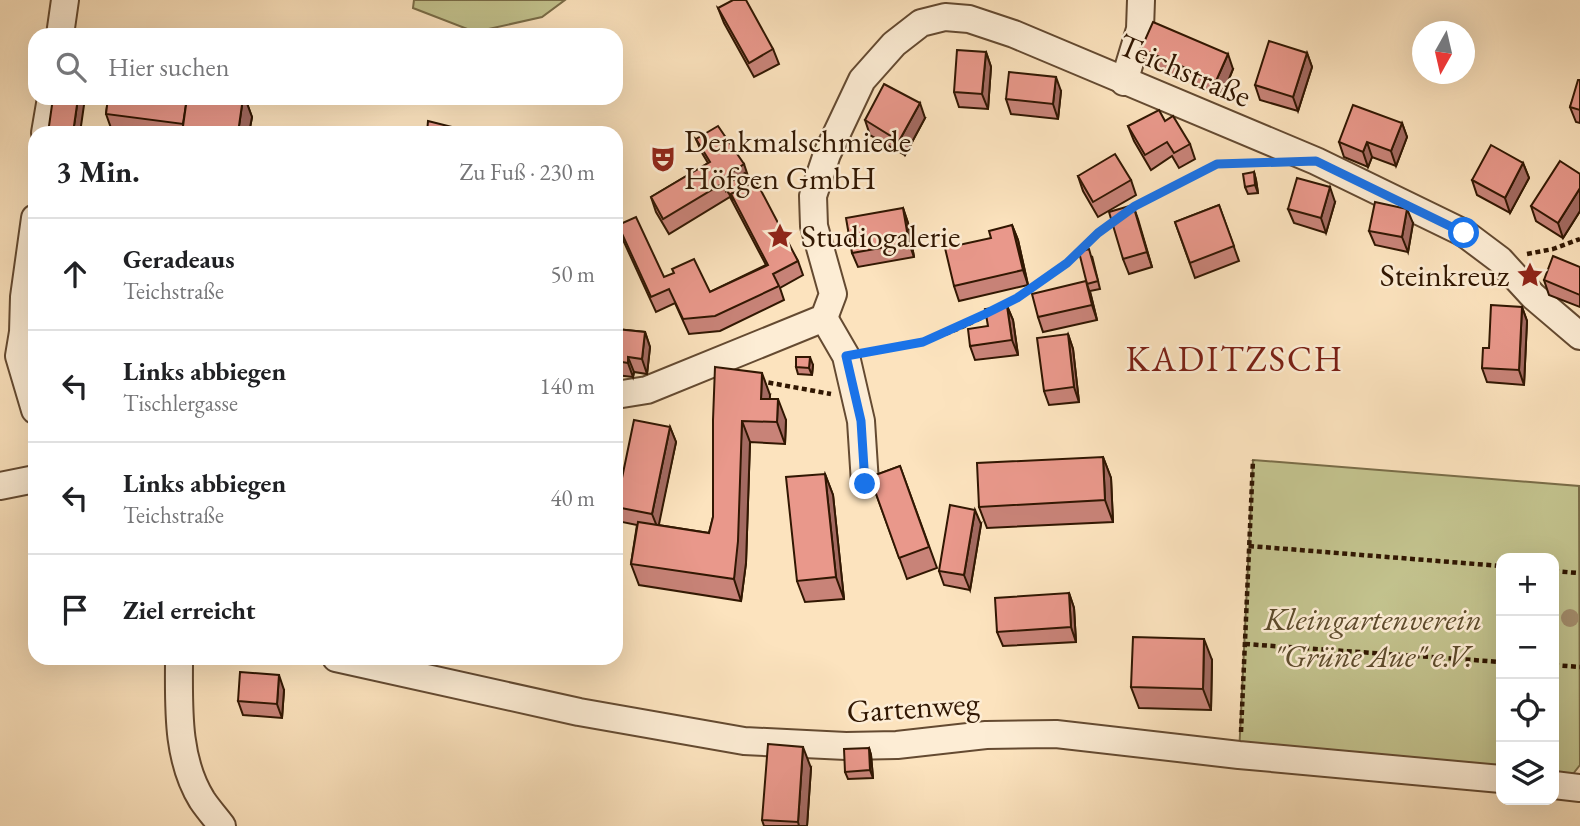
<!DOCTYPE html>
<html lang="de">
<head>
<meta charset="utf-8">
<style>
  body { margin:0; font-family:"EB Garamond",serif; background:#f6f6f6; color:#202124 }
  .controls { position:absolute; right:21px; bottom:21px; display:grid; overflow:hidden; border-radius:14px; box-shadow:0 7px 28px #0002 }
  .controls button { width:63px; height:63px; display:grid; place-items:center; padding:0; border:0; border-bottom:2px solid #e0e0e0; background:#fff; color:#202124; font:35px sans-serif }
  .compass { position:absolute; left:1412px; top:21px; width:63px; height:63px; border-radius:50%; background:#fff; box-shadow:0 7px 28px #0002; rotate:188deg }
  .stop { position:absolute; width:21px; height:21px; margin:-16px; border:5px solid #1a73e8; border-radius:50%; background:#fff }
  .stop.end { background:#1a73e8; border-color:#fff; box-shadow:0 2px 7px #0008 }
  .list { margin:0; padding:0; list-style:none }
  h2 { display:flex; justify-content:space-between; align-items:center; height:91px; margin:0; padding:0 28px; font-size:30px }
  h2 small { font-size:23px; font-weight:400; color:#757577 }
  .list li { display:grid; grid-template-columns:46px 1fr auto; gap:21px; align-items:center; box-sizing:border-box; height:112px; padding:0 28px; border-top:2px solid #e0e0e0 }
  .list b { display:block; font-size:26px; white-space:nowrap }
  .list p { margin:0; font-size:23px; white-space:nowrap; color:#757577 }
  .list em { font-size:23px; font-style:normal; color:#757577 }
  .icon { flex:none; width:38px; height:38px; fill:none; stroke:currentColor; stroke-width:2; stroke-linecap:round; stroke-linejoin:round }
  .map { position:relative; flex:none; width:1580px; height:826px; overflow:hidden }
  .search { position:absolute; background:#fff; box-shadow:0 7px 28px #0002; left:28px; top:28px; width:595px; height:77px; display:flex; align-items:center; gap:18px; box-sizing:border-box; padding:0 24px; border-radius:21px; color:#757577; font-size:26px }
  .panel { position:absolute; background:#fff; box-shadow:0 7px 28px #0002; left:28px; top:126px; width:595px; height:539px; border-radius:21px }
  .map>svg:first-child { display:block }
</style>
</head>
<body>
<div class="map">
<svg width="1580" height="826" viewBox="0 0 1580 826">
  <rect width="100%" height="100%" fill="#fce3be"/>
  <filter id="stains"><feTurbulence type="fractalNoise" baseFrequency=".00286" numOctaves="4"/><feColorMatrix values="0 0 0 0 .2 0 0 0 0 .09 0 0 0 0 .02 0 0 0 .5 -.17"/></filter>
  <radialGradient id="worn" r=".72"><stop offset=".6" stop-color="#630" stop-opacity="0"/><stop offset="1" stop-color="#630" stop-opacity=".3"/></radialGradient>
  <g fill="#c3c38e" stroke="#7a6d48" stroke-width="2">
    <path d="M 414,0 L 565,0 L 542,17 L 475,32 L 413,8 Z"/>
    <path d="M 1253,460 L 1579,486 L 1580,765 L 1569,779 L 1554,779 L 1554,558 L 1501,558 L 1501,778 L 1239,755 Z"/>
  </g>
  <g fill="none" stroke-linecap="round" stroke-linejoin="round">
    <g stroke="#644a31" stroke-width="30">
      <g id="minor">
        <path d="M 60,35 L 65,0"/>
        <path d="M 1124,82 L 1140,29 L 1141,0"/>
        <path d="M 45,133 L 51,98"/>
        <path d="M 35,218 L 24,297 L 23,332 L 19,356 L 35,410"/>
        <path d="M 824,318 L 846,356 L 861,421 L 865,483"/>
        <path d="M 616,395 L 647,390 L 824,318 L 833,294 L 814,226 L 813,196 L 827,154 L 862,80 L 894,44 L 921,23 L 945,17 L 969,19 L 1014,34 L 1316,161 L 1464,233 L 1500,260 L 1533,296 L 1580,336"/>
        <path d="M 0,486 L 35,479"/>
        <path d="M 179,658 C 179,706 176,758 202,800 C 208,809 216,818 222,826"/>
        <path d="M 336,658 L 579,712 L 744,741 L 846,746 L 897,745 L 986,735 L 1056,734 L 1239,755 L 1501,779"/>
        <path d="M 1554,785 L 1580,788"/>
      </g>
    </g>
    <g stroke="#311702" stroke-width="4.5" stroke-dasharray="5 3.5" stroke-linecap="butt">
      <path d="M 1130,209 L 1217,164 L 1254,163"/>
      <path d="M 1527,254 L 1553,249 L 1580,239"/>
      <path d="M 871,352 C 888,348 907,347 924,341 C 972,327 1026,295 1066,264 C 1083,251 1097,234 1115,221"/>
      <path d="M 760,381 L 831,394"/>
      <path d="M 1249,546 L 1501,566"/>
      <path d="M 1554,571 L 1578,573"/>
      <path d="M 1245,644 L 1501,662"/>
      <path d="M 1554,665 L 1580,667"/>
      <path d="M 1241,732 L 1253,460"/>
    </g>
    <use href="#minor" stroke="#fdedd5" stroke-width="26"/>
  </g>
  <circle fill="#a58f6e" cx="1570" cy="618" r="9"/>
  <g fill="#c88378" stroke="#311702" stroke-width="2">
    <path d="M 718,8 L 773,49 L 779,64 L 754,77 L 724,23 Z"/>
    <path d="M 1141,49 L 1233,69 L 1222,96 L 1146,64 Z"/>
    <path d="M 986,52 L 991,67 L 988,109 L 959,107 L 954,92 Z"/>
    <path d="M 1307,53 L 1312,67 L 1298,111 L 1260,100 L 1255,85 Z"/>
    <path d="M 1580,80 L 1580,123 L 1576,122 L 1570,107 Z"/>
    <path d="M 1061,91 L 1058,119 L 1011,114 L 1006,99 Z"/>
    <path d="M 108,98 L 245,98 L 252,117 L 249,133 L 146,133 L 111,128 L 106,114 Z"/>
    <path d="M 925,118 L 905,155 L 870,135 L 865,120 Z"/>
    <path d="M 1165,121 L 1190,144 L 1195,159 L 1179,168 L 1172,156 L 1151,170 L 1134,141 L 1128,126 Z"/>
    <path d="M 1402,123 L 1407,137 L 1396,166 L 1372,157 L 1368,167 L 1344,157 L 1339,142 Z"/>
    <path d="M 696,139 L 749,179 L 748,180 L 798,261 L 803,275 L 780,288 L 784,300 L 720,331 L 689,334 L 675,303 L 656,312 L 623,240 L 618,225 L 664,277 L 710,292 L 766,265 L 730,197 L 669,234 L 656,212 L 651,197 L 708,163 L 702,153 Z"/>
    <path d="M 1523,163 L 1529,178 L 1510,213 L 1477,195 L 1472,180 Z"/>
    <path d="M 1254,172 L 1256,180 L 1258,193 L 1248,194 L 1245,187 Z"/>
    <path d="M 1580,174 L 1580,211 L 1563,238 L 1536,221 L 1531,206 Z"/>
    <path d="M 1078,176 L 1131,180 L 1136,195 L 1098,217 L 1083,191 Z"/>
    <path d="M 1335,202 L 1326,233 L 1294,223 L 1288,209 Z"/>
    <path d="M 1133,205 L 1152,267 L 1129,274 L 1123,259 Z"/>
    <path d="M 1219,205 L 1239,261 L 1195,278 L 1175,222 Z"/>
    <path d="M 903,208 L 908,223 L 914,257 L 858,267 L 852,253 Z"/>
    <path d="M 1413,223 L 1408,252 L 1375,245 L 1369,231 Z"/>
    <path d="M 1012,225 L 1018,240 L 1028,285 L 959,301 L 954,286 L 991,238 Z"/>
    <path d="M 1092,256 L 1100,289 L 1090,291 L 1097,320 L 1043,332 L 1038,317 L 1086,281 Z"/>
    <path d="M 1580,267 L 1580,307 L 1549,295 L 1544,280 Z"/>
    <path d="M 1007,306 L 1013,320 L 1018,355 L 975,360 L 970,346 Z"/>
    <path d="M 1522,307 L 1527,321 L 1524,385 L 1487,382 L 1482,368 L 1489,348 Z"/>
    <path d="M 616,329 L 645,332 L 650,347 L 647,374 L 634,372 L 633,377 L 616,375 Z"/>
    <path d="M 1068,334 L 1073,349 L 1079,402 L 1049,405 L 1044,391 Z"/>
    <path d="M 813,365 L 812,375 L 798,374 L 796,367 Z"/>
    <path d="M 770,395 L 769,399 L 786,420 L 785,444 L 750,442 L 746,563 L 741,601 L 639,585 L 631,564 L 637,525 L 622,522 L 616,507 L 670,427 L 676,442 L 658,525 L 709,533 L 713,517 L 713,420 Z"/>
    <path d="M 1103,457 L 1111,478 L 1113,522 L 987,528 L 979,507 Z"/>
    <path d="M 900,466 L 937,568 L 907,579 L 870,477 Z"/>
    <path d="M 825,474 L 833,495 L 844,599 L 805,602 L 797,581 Z"/>
    <path d="M 981,524 L 970,590 L 944,585 L 939,571 Z"/>
    <path d="M 1069,593 L 1074,608 L 1076,642 L 1003,646 L 997,632 Z"/>
    <path d="M 1212,660 L 1211,710 L 1139,708 L 1131,687 Z"/>
    <path d="M 284,690 L 282,718 L 243,715 L 238,701 Z"/>
    <path d="M 869,748 L 871,755 L 873,778 L 848,779 L 845,772 Z"/>
    <path d="M 811,768 L 807,826 L 764,826 L 762,820 Z"/>
  </g>
  <g fill="#a36a61" stroke="#311702" stroke-width="2">
    <path d="M 986,52 L 991,67 L 988,109 L 982,94 Z"/>
    <path d="M 1307,53 L 1312,67 L 1298,111 L 1293,97 Z"/>
    <path d="M 1228,54 L 1233,69 L 1222,96 L 1216,81 Z"/>
    <path d="M 1056,77 L 1061,91 L 1058,119 L 1053,104 Z"/>
    <path d="M 78,98 L 85,98 L 80,133 L 73,133 Z"/>
    <path d="M 243,98 L 245,98 L 252,117 L 249,133 L 238,133 Z"/>
    <path d="M 920,103 L 925,118 L 905,155 L 899,141 Z"/>
    <path d="M 1402,123 L 1407,137 L 1396,166 L 1391,151 Z"/>
    <path d="M 1367,142 L 1372,157 L 1368,167 L 1363,152 Z"/>
    <path d="M 1523,163 L 1529,178 L 1510,213 L 1505,198 Z"/>
    <path d="M 744,164 L 749,179 L 728,192 L 727,190 L 726,191 L 721,179 Z"/>
    <path d="M 1254,172 L 1256,180 L 1258,193 L 1255,185 Z"/>
    <path d="M 1330,187 L 1335,202 L 1326,233 L 1321,218 Z"/>
    <path d="M 1580,188 L 1580,211 L 1563,238 L 1558,223 Z"/>
    <path d="M 1133,205 L 1138,219 L 1152,267 L 1147,252 Z"/>
    <path d="M 903,208 L 908,223 L 914,257 L 909,243 Z"/>
    <path d="M 1407,209 L 1413,223 L 1408,252 L 1402,237 Z"/>
    <path d="M 1012,225 L 1018,240 L 1028,285 L 1023,270 Z"/>
    <path d="M 1086,281 L 1091,296 L 1097,320 L 1092,305 Z"/>
    <path d="M 1007,306 L 1013,320 L 1018,355 L 1012,340 Z"/>
    <path d="M 1522,307 L 1527,321 L 1524,385 L 1519,370 Z"/>
    <path d="M 645,332 L 650,347 L 647,374 L 642,359 Z"/>
    <path d="M 1068,334 L 1073,349 L 1079,402 L 1074,387 Z"/>
    <path d="M 628,357 L 634,372 L 633,377 L 628,363 Z"/>
    <path d="M 810,357 L 813,365 L 812,375 L 809,368 Z"/>
    <path d="M 762,373 L 770,395 L 769,420 L 761,399 Z"/>
    <path d="M 778,399 L 786,420 L 785,444 L 777,422 Z"/>
    <path d="M 742,421 L 750,442 L 746,563 L 741,601 L 734,579 Z"/>
    <path d="M 670,427 L 676,442 L 658,529 L 652,514 Z"/>
    <path d="M 1103,457 L 1111,478 L 1113,522 L 1105,500 Z"/>
    <path d="M 825,474 L 833,495 L 844,599 L 836,577 Z"/>
    <path d="M 975,510 L 981,524 L 970,590 L 964,575 Z"/>
    <path d="M 1069,593 L 1074,608 L 1076,642 L 1071,627 Z"/>
    <path d="M 1204,639 L 1212,660 L 1211,710 L 1203,689 Z"/>
    <path d="M 279,675 L 284,690 L 282,718 L 277,704 Z"/>
    <path d="M 803,747 L 811,768 L 807,826 L 799,826 L 798,822 Z"/>
    <path d="M 869,748 L 871,755 L 873,778 L 870,770 Z"/>
  </g>
  <g fill="#e9988b" stroke="#311702" stroke-width="2">
    <path d="M 733,0 L 746,0 L 773,49 L 749,63 L 718,8 Z"/>
    <path d="M 1153,22 L 1228,54 L 1216,81 L 1141,49 Z"/>
    <path d="M 1269,41 L 1307,53 L 1293,97 L 1255,85 Z"/>
    <path d="M 957,50 L 986,52 L 982,94 L 954,92 Z"/>
    <path d="M 1009,72 L 1056,77 L 1053,104 L 1006,99 Z"/>
    <path d="M 1578,80 L 1580,80 L 1580,110 L 1570,107 Z"/>
    <path d="M 884,84 L 920,103 L 899,141 L 865,120 Z"/>
    <path d="M 53,98 L 78,98 L 73,133 L 48,133 Z"/>
    <path d="M 108,98 L 187,98 L 183,124 L 106,114 Z"/>
    <path d="M 187,98 L 243,98 L 238,133 L 182,133 Z"/>
    <path d="M 1353,105 L 1402,123 L 1391,151 L 1367,142 L 1363,152 L 1339,142 Z"/>
    <path d="M 1159,110 L 1165,121 L 1173,116 L 1190,144 L 1174,153 L 1167,142 L 1145,155 L 1128,126 Z"/>
    <path d="M 428,121 L 452,127 L 451,133 L 427,133 Z"/>
    <path d="M 718,126 L 744,164 L 721,179 L 723,183 L 663,219 L 651,197 L 710,162 L 696,139 Z"/>
    <path d="M 1491,145 L 1523,163 L 1505,198 L 1472,180 Z"/>
    <path d="M 1115,154 L 1131,180 L 1093,202 L 1078,176 Z"/>
    <path d="M 1560,161 L 1580,174 L 1580,188 L 1558,223 L 1531,206 Z"/>
    <path d="M 1254,172 L 1255,185 L 1245,187 L 1243,174 Z"/>
    <path d="M 745,173 L 751,184 L 731,194 L 733,201 L 727,190 L 726,191 L 724,186 Z"/>
    <path d="M 1297,178 L 1330,187 L 1321,218 L 1288,209 Z"/>
    <path d="M 756,181 L 798,261 L 773,274 L 779,286 L 715,316 L 683,319 L 669,289 L 651,297 L 618,225 L 636,217 L 664,277 L 674,273 L 672,269 L 694,259 L 710,292 L 768,265 L 731,194 Z"/>
    <path d="M 1375,202 L 1407,209 L 1402,237 L 1369,231 Z"/>
    <path d="M 1133,205 L 1147,252 L 1123,259 L 1109,212 Z"/>
    <path d="M 1219,205 L 1234,246 L 1190,263 L 1175,222 Z"/>
    <path d="M 903,208 L 909,243 L 852,253 L 846,218 Z"/>
    <path d="M 1012,225 L 1023,270 L 954,286 L 945,248 L 991,238 L 989,231 Z"/>
    <path d="M 1089,249 L 1098,281 L 1087,284 L 1079,252 Z"/>
    <path d="M 1553,256 L 1580,267 L 1580,295 L 1544,280 Z"/>
    <path d="M 1086,281 L 1092,305 L 1038,317 L 1032,294 Z"/>
    <path d="M 1491,305 L 1522,307 L 1519,370 L 1482,368 L 1483,348 L 1489,348 Z"/>
    <path d="M 1007,306 L 1012,340 L 970,346 L 968,329 L 988,326 L 985,309 Z"/>
    <path d="M 616,329 L 645,332 L 642,359 L 628,357 L 628,363 L 616,361 Z"/>
    <path d="M 1068,334 L 1074,387 L 1044,391 L 1037,338 Z"/>
    <path d="M 796,357 L 810,357 L 809,368 L 796,367 Z"/>
    <path d="M 715,367 L 762,373 L 761,399 L 778,399 L 777,422 L 742,421 L 738,541 L 734,579 L 631,564 L 638,522 L 709,533 L 713,517 L 713,420 Z"/>
    <path d="M 634,420 L 670,427 L 652,514 L 616,507 Z"/>
    <path d="M 1103,457 L 1105,500 L 979,507 L 977,463 Z"/>
    <path d="M 900,466 L 929,547 L 899,558 L 870,477 Z"/>
    <path d="M 825,474 L 836,577 L 797,581 L 786,477 Z"/>
    <path d="M 950,505 L 975,510 L 964,575 L 939,571 Z"/>
    <path d="M 1069,593 L 1071,627 L 997,632 L 995,598 Z"/>
    <path d="M 1133,637 L 1204,639 L 1203,689 L 1131,687 Z"/>
    <path d="M 240,672 L 279,675 L 277,704 L 238,701 Z"/>
    <path d="M 768,744 L 803,747 L 798,822 L 762,820 Z"/>
    <path d="M 869,748 L 870,770 L 845,772 L 844,749 Z"/>
  </g>
  <g fill="none" stroke-linecap="round" stroke-linejoin="round">
    <path stroke="#1a73e8" stroke-width="9" d="M 865,484 L 861,421 L 846,356 L 923,342 L 985,314 L 1017,298 L 1067,263 L 1098,233 L 1135,206 L 1217,164 L 1316,161 L 1464,233"/>
  </g>
  <defs>
    <g id="theatre-bare" transform="scale(2.1)"><path d="M-5-5.5Q0-4 5-5.5V0Q5 5 0 6Q-5 5-5 0ZM-3.3-2.5H-1v1.5H-3.3ZM1-2.5H3.3v1.5H1ZM-2.8 1Q0 5.5 2.8 1Z" fill="#8f2418" stroke="#fdedd5" stroke-width="2.5" paint-order="stroke"/></g>
    <g id="sight-bare" transform="scale(2.1)"><path d="M0-6L1.8-2.2L6-1.7L2.9 1.2L3.7 5.4L0 3.3L-3.7 5.4L-2.9 1.2L-6-1.7L-1.8-2.2Z" fill="#8f2418" stroke="#fdedd5" stroke-width="2.5" paint-order="stroke"/></g>
  </defs>
  <g fill-rule="evenodd">
    <use href="#theatre-bare" x="663" y="159"/>
    <use href="#sight-bare" x="780" y="236"/>
    <use href="#sight-bare" x="1530" y="275"/>
  </g>
  <g text-anchor="middle" stroke-width="5" stroke-linejoin="round" paint-order="stroke">
    <g font-size="32" fill="#311702" stroke="#fdedd5">
      <text transform="translate(1185 70) rotate(23)" y="11">Teichstraße</text>
      <text transform="translate(913 707) rotate(-4)" y="11">Gartenweg</text>
    </g>
    <g font-size="32" fill="#311702" stroke="#fdedd5" text-anchor="start">
      <text x="684" y="152">Denkmalschmiede<tspan x="684" dy="37">Höfgen GmbH</tspan></text>
      <text x="801" y="247">Studiogalerie</text>
      <text x="1509" y="286" text-anchor="end">Steinkreuz</text>
    </g>
    <g font-size="32" font-style="italic" fill="#5d4b2c" stroke="#fdedd5">
      <text x="1373" y="630">Kleingartenverein<tspan x="1373" dy="37">"Grüne Aue" e.V.</tspan></text>
    </g>
    <g font-size="35" letter-spacing="2" fill="#7a1f14" stroke="#fdedd5">
      <text x="1235" y="371">KADITZSCH</text>
    </g>
  </g>
  <rect width="100%" height="100%" filter="url(#stains)"/>
  <rect width="100%" height="100%" fill="url(#worn)"/>
</svg>
<div class="controls">
<button>+</button>
<button>−</button>
<button><svg class="icon" aria-label="locate" viewBox="0 0 24 24"><circle cx="12" cy="12" r="6"/><path d="M12 2v4M12 18v4M2 12h4M18 12h4"/></svg></button>
<button><svg class="icon" aria-label="layers" viewBox="0 0 24 24"><path d="M12 4l9 5-9 5-9-5zM3 14l9 5 9-5"/></svg></button>
</div>
<svg class="compass" viewBox="-18 -18 36 36"><path d="M0-13l5 13h-10z" fill="#e53935"/><path d="M0 13l5-13h-10z" fill="#757577"/></svg>
<div class="stop" style="left:1464px;top:233px"></div>
<div class="stop end" style="left:865px;top:484px"></div>
<div class="search"><svg class="icon" aria-label="search" viewBox="0 0 24 24"><circle cx="10" cy="10" r="6"/><path d="M15 15l6 6"/></svg>Hier suchen</div>
<section class="panel">
<h2>3 Min.<small>Zu Fuß · 230 m</small></h2>
<ul class="list">
<li><svg class="icon" aria-label="ahead" viewBox="0 0 24 24"><path d="M12 20V5M6 11l6-6 6 6"/></svg><div><b>Geradeaus</b><p>Teichstraße</p></div><em>50 m</em></li>
<li><svg class="icon" aria-label="left" viewBox="0 0 24 24"><path d="M17 20v-9H6M10 6l-5 5 5 5"/></svg><div><b>Links abbiegen</b><p>Tischlergasse</p></div><em>140 m</em></li>
<li><svg class="icon" aria-label="left" viewBox="0 0 24 24"><path d="M17 20v-9H6M10 6l-5 5 5 5"/></svg><div><b>Links abbiegen</b><p>Teichstraße</p></div><em>40 m</em></li>
<li><svg class="icon" aria-label="arrive" viewBox="0 0 24 24"><path d="M6 21V4h12l-3 4 3 4H6"/></svg><div><b>Ziel erreicht</b></div></li>
</ul>
</section>
</div>
</body>
</html>
